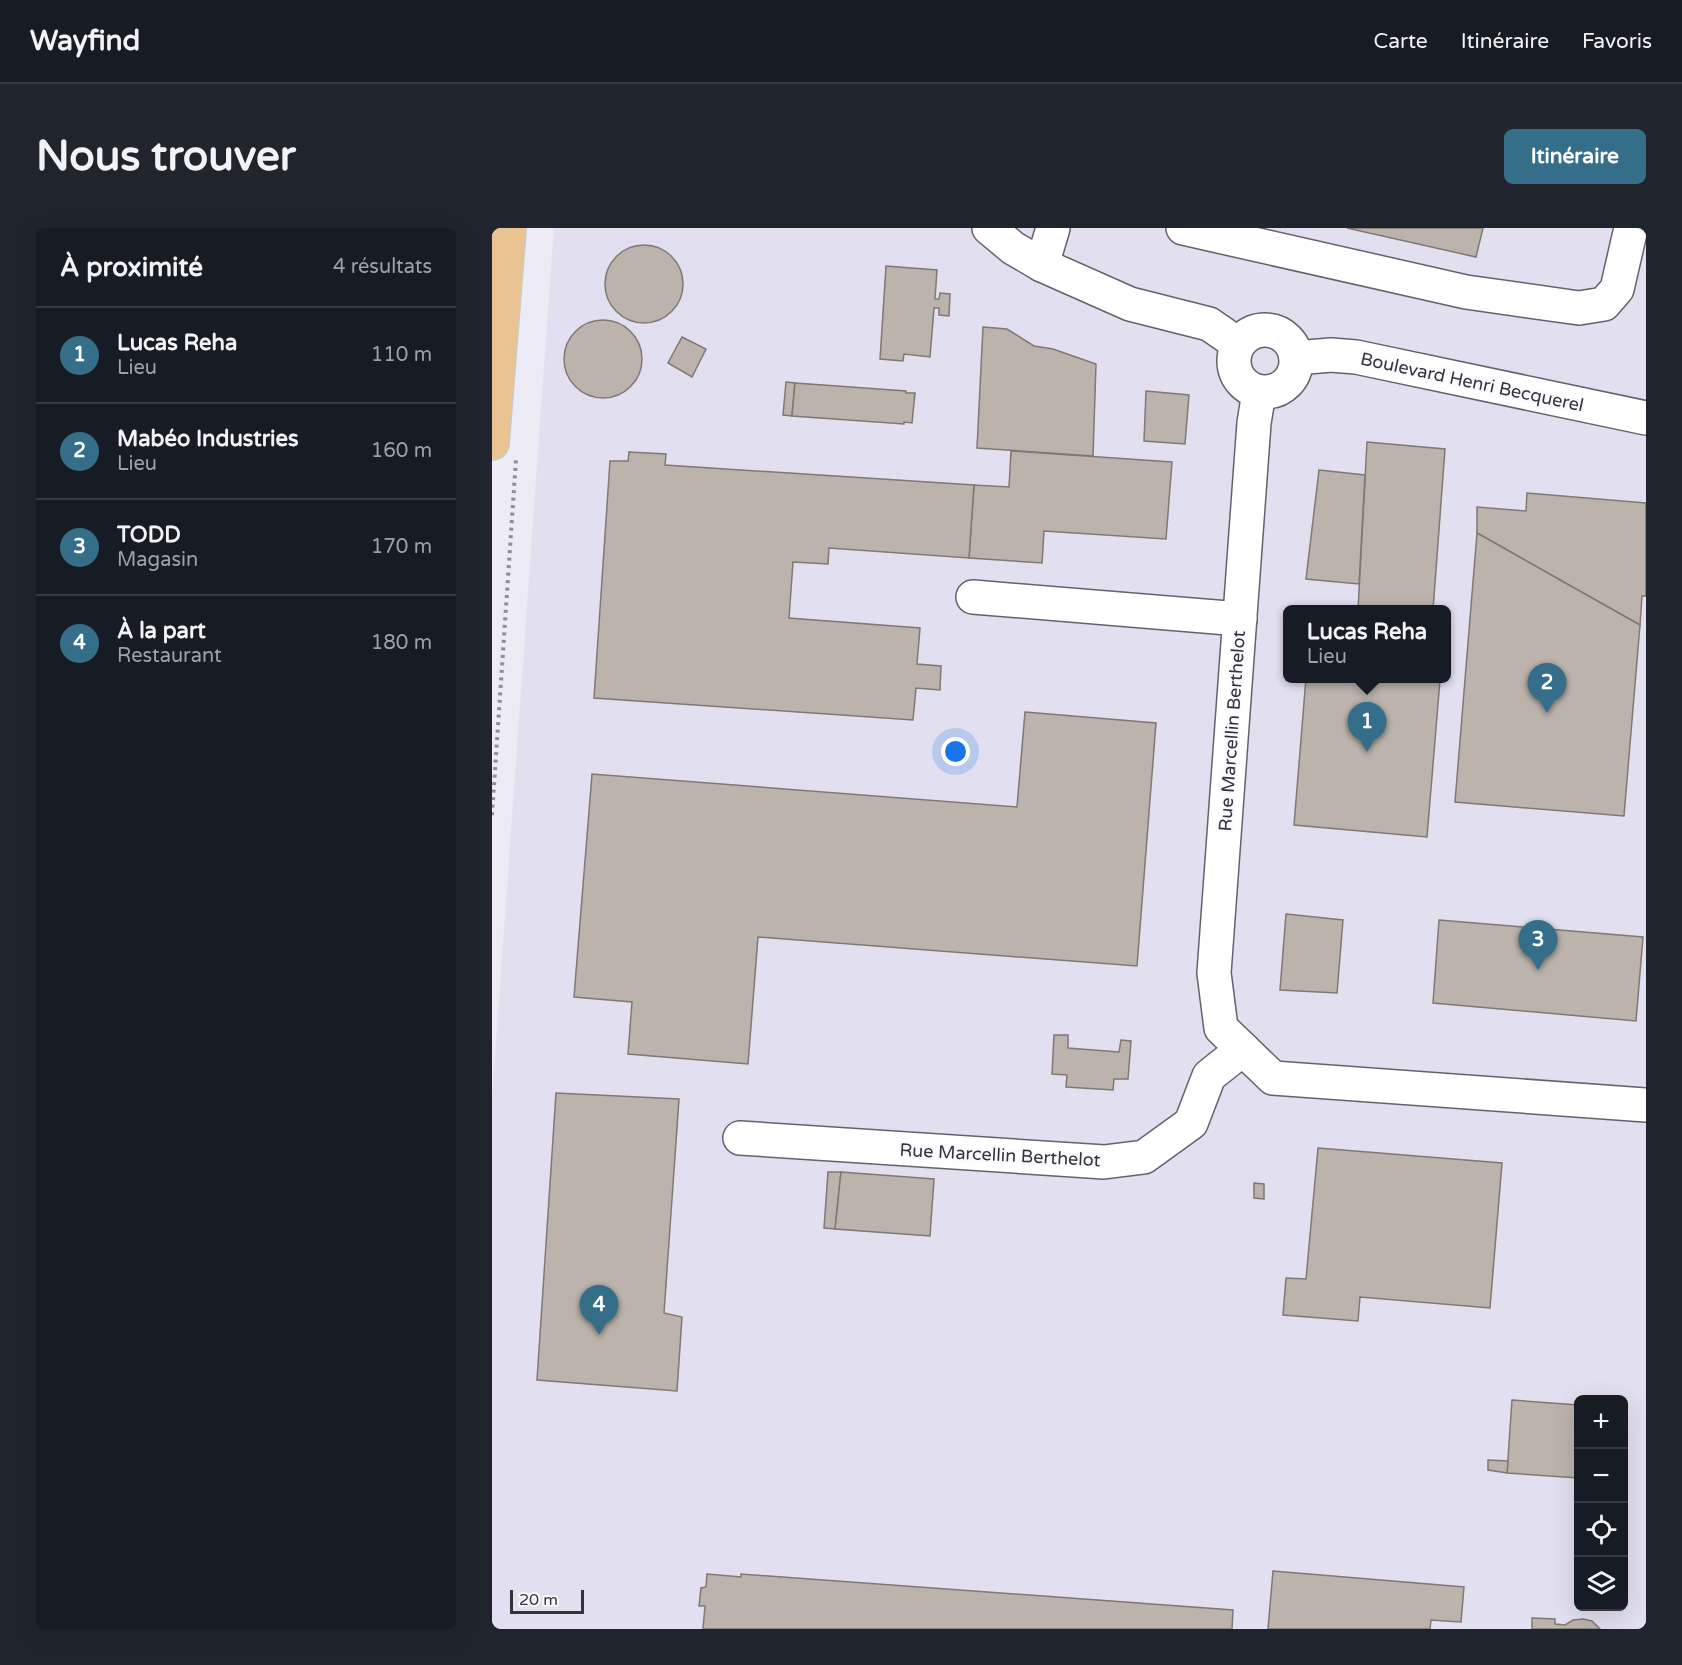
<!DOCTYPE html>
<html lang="fr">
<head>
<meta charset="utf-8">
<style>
  body { margin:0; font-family:"Varela Round",sans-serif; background:#20242c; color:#f1f3f6 }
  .controls { position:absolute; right:18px; bottom:18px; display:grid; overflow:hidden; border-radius:9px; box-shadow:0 6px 24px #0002 }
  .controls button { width:54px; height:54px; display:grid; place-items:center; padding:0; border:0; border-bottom:2px solid #363941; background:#171b24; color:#f1f3f6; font:30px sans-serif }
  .scale { position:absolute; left:18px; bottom:15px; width:74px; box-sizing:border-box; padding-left:6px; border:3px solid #343438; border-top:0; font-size:16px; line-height:21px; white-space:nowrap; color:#343438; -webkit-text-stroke:4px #faf9ff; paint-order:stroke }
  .you { position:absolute; left:464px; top:524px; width:21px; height:21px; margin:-15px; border:4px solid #fff; border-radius:50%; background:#1a73e8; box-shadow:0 0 0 9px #1a73e833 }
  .badge { display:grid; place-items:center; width:39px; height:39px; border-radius:50%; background:#356e88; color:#fff; font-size:20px; font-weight:700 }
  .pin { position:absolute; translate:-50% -50px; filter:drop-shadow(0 2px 3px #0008) }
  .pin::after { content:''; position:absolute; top:32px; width:21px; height:18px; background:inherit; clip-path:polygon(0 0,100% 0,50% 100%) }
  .popup { position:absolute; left:791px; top:377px; width:168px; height:78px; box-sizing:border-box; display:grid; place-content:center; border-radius:9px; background:#171b24; filter:drop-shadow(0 2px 4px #0005); font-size:20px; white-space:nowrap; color:#9ea1a6 }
  .popup b { font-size:22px; color:#f1f3f6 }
  .popup::after { content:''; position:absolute; left:50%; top:100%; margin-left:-12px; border:12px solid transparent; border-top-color:#171b24 }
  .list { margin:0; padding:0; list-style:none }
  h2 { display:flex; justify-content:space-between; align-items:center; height:78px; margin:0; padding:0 24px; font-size:26px }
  h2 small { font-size:20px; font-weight:400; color:#9ea1a6 }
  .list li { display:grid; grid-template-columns:39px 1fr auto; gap:18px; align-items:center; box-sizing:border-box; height:96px; padding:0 24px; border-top:2px solid #363941 }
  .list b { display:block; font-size:22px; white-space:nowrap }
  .list p { margin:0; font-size:20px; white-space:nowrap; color:#9ea1a6 }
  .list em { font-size:20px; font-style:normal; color:#9ea1a6 }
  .icon { flex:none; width:33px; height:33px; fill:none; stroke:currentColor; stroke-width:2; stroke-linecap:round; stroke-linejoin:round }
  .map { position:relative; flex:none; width:1154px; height:1401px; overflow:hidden; border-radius:9px }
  header { display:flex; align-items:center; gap:36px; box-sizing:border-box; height:84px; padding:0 30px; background:#171b24; border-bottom:2px solid #363941 }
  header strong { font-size:28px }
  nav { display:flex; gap:33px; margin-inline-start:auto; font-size:21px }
  .intro { display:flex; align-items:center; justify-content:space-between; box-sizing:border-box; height:144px; padding:0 36px }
  h1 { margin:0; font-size:42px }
  .button { padding:15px 27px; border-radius:9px; background:#356e88; color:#fff; font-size:21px; font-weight:700 }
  main { display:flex; gap:36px; padding:0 36px }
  aside { flex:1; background:#171b24; border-radius:9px; box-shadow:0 6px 24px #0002 }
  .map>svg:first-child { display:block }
</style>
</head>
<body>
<header>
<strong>Wayfind</strong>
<nav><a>Carte</a><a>Itinéraire</a><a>Favoris</a></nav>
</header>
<div class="intro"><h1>Nous trouver</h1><a class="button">Itinéraire</a></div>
<main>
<aside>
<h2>À proximité<small>4 résultats</small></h2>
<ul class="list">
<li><span class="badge">1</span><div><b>Lucas Reha</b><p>Lieu</p></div><em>110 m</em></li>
<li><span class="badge">2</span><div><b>Mabéo Industries</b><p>Lieu</p></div><em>160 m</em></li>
<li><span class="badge">3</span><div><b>TODD</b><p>Magasin</p></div><em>170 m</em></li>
<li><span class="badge">4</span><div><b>À la part</b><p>Restaurant</p></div><em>180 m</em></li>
</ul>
</aside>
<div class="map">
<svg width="1154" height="1401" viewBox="0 0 1154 1401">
  <rect width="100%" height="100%" fill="#edebf5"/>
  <path fill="#e2dff0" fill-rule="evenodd" d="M 62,0 L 1154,0 L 1154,1401 L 0,1401 L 0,869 ZM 796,382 L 954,382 L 954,450 L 796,450 ZM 1086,1172 L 1132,1172 L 1132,1378 L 1086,1378 Z"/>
  <g fill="#bbb3ac" stroke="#807871" stroke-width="1.5">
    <path d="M 855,0 L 991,0 L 984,29 Z"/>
    <circle cx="152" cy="56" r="39"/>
    <path d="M 394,38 L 445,42 L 443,71 L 447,71 L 448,65 L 458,66 L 457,88 L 447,87 L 447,80 L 442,80 L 438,129 L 412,126 L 411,133 L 388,131 Z"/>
    <circle cx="111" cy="131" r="39"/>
    <path d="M 491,99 L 515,101 L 542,118 L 561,121 L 604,136 L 601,228 L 485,220 Z"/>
    <path d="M 190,109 L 214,121 L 200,149 L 176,135 Z"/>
    <path d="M 294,154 L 303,155 L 300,188 L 291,187 Z"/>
    <path d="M 303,155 L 414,163 L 414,165 L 423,165 L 420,195 L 412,194 L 412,196 L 300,188 Z"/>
    <path d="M 654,163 L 697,167 L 693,216 L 652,213 Z"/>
    <path d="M 875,214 L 953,221 L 941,382 L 866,382 Z"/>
    <path d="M 519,223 L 680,234 L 674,311 L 552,303 L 550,335 L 477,330 L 482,257 L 517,259 Z"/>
    <path d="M 137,224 L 174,226 L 173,237 L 482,257 L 477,330 L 337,320 L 336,336 L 301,334 L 297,390 L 428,400 L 425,436 L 449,438 L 448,462 L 424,460 L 421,492 L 102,470 L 118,233 L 136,233 Z"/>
    <path d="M 827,242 L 873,247 L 867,356 L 814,351 Z"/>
    <path d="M 1035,265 L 1154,275 L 1154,368 L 1150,368 L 1148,397 L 985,305 L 985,279 L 1034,283 Z"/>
    <path d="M 985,305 L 1148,397 L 1132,588 L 963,574 Z"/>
    <path d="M 814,450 L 948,452 L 935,609 L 802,597 Z"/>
    <path d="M 533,484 L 664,495 L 645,738 L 266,709 L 256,836 L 136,826 L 140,774 L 82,769 L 100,546 L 525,579 Z"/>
    <path d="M 794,686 L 851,692 L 845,765 L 788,762 Z"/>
    <path d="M 947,692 L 1151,709 L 1144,793 L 941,775 Z"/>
    <path d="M 562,807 L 576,807 L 576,820 L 627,824 L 629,812 L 639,813 L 636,851 L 622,851 L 621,862 L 574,859 L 575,847 L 560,846 Z"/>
    <path d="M 64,865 L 187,871 L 172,1085 L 190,1089 L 185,1163 L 45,1152 Z"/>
    <path d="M 826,920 L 1010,935 L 998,1080 L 868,1069 L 866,1093 L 791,1087 L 794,1050 L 814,1051 Z"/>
    <path d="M 336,944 L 349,944 L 343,1001 L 332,1000 Z"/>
    <path d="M 349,944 L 442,951 L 438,1008 L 343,1001 Z"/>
    <path d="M 762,955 L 772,956 L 772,971 L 762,970 Z"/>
    <path d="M 1020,1172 L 1086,1177 L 1086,1250 L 1015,1245 Z"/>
    <path d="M 996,1232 L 1016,1233 L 1015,1245 L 996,1242 Z"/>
    <path d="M 781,1343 L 972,1359 L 969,1394 L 939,1392 L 938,1401 L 776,1401 Z"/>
    <path d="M 215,1346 L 249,1349 L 249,1346 L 741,1382 L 740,1401 L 211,1401 L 213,1378 L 207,1378 L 209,1360 L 214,1359 Z"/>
    <path d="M 1040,1390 L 1063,1391 L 1063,1396 L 1073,1397 L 1081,1392 L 1091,1391 L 1100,1393 L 1108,1401 L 1040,1401 Z"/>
  </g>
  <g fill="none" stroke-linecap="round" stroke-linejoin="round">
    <g stroke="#63626a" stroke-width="36">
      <g id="minor">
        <path d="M 497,0 L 521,20 L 550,37 L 638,76 L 717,96 L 746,116"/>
        <path d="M 691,0 L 974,64 L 1087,80 L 1112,76 L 1125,61 L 1139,0"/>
        <path d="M 550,37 L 561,0"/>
        <circle cx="773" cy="133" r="31"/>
        <path d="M 804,130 L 839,127 L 864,129 L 1154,190"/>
        <path d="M 767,164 L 762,195 L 722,745 L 729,800 L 781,850 L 1154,877"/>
        <path d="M 481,369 L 748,391"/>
        <path d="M 248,910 L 612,934 L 652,929 L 699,895 L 717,848 L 751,821"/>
      </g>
    </g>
    <g stroke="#cacacb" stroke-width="36">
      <path id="major" d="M 0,215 L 17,0"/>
    </g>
    <path stroke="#8e8d94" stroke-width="4" stroke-dasharray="3 4.5" stroke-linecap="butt" d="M 0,587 L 24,231"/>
    <use href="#minor" stroke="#fff" stroke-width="33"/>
    <use href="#major" stroke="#eac393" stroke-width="33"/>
  </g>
  <g text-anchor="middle" stroke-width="4.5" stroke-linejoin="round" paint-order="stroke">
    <g font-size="18" fill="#343438" stroke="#faf9ff">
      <text transform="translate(980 154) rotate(12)" y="6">Boulevard Henri Becquerel</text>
      <text transform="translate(740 503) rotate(-86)" y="6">Rue Marcellin Berthelot</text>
      <text transform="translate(508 927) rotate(3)" y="6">Rue Marcellin Berthelot</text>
    </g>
  </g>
</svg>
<div class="controls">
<button>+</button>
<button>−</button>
<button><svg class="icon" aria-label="locate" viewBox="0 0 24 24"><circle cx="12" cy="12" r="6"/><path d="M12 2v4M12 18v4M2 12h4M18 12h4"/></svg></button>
<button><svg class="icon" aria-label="layers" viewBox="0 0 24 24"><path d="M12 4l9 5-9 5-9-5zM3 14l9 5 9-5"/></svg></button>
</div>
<div class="scale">20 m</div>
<div class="you"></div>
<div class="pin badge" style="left:875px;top:524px">1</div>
<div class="popup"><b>Lucas Reha</b>Lieu</div>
<div class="pin badge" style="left:1055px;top:485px">2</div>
<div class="pin badge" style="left:1046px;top:742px">3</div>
<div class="pin badge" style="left:107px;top:1107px">4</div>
</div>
</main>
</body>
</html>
